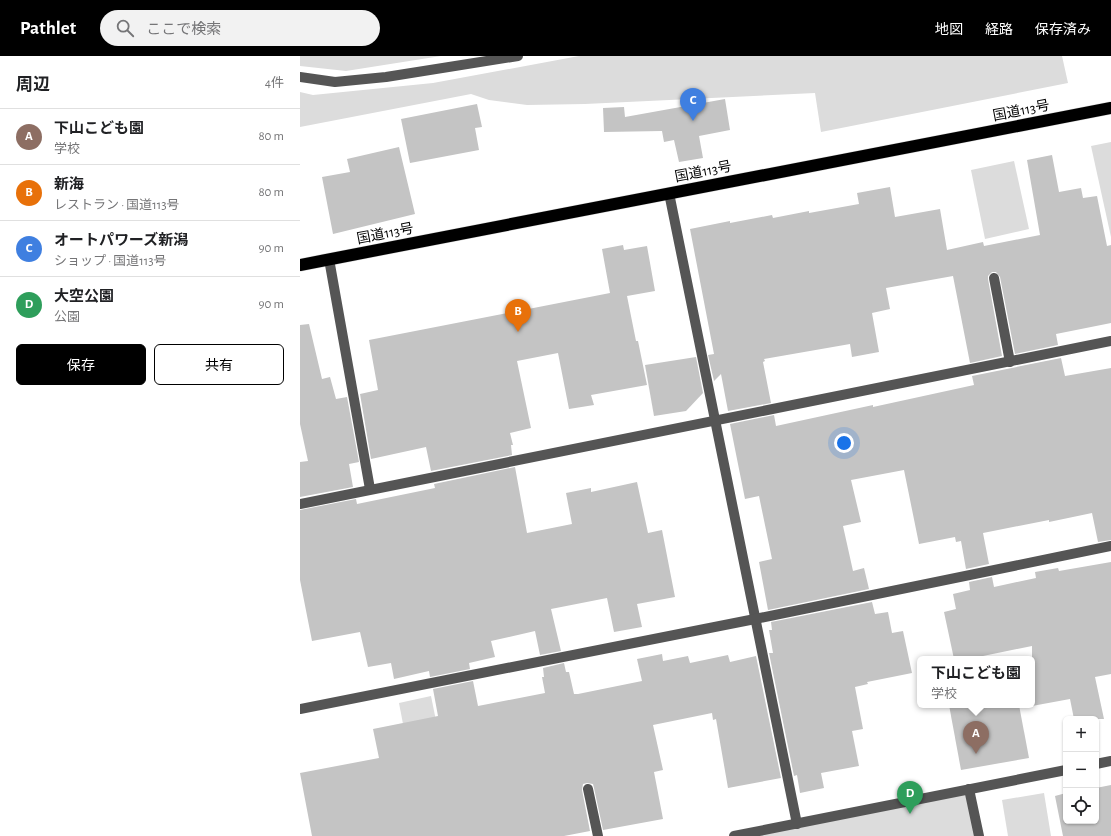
<!DOCTYPE html>
<html lang="ja">
<head>
<meta charset="utf-8">
<style>
  body { margin:0; font-family:"Alegreya Sans","Noto Sans JP",sans-serif; background:#f2f2f2; color:#202124 }
  .controls { position:absolute; right:12px; bottom:12px; display:grid; overflow:hidden; border-radius:6px; box-shadow:0 1px 3px #0004 }
  .controls button { width:36px; height:36px; display:grid; place-items:center; padding:0; border:0; border-bottom:1px solid #e0e0e0; background:#fff; color:#202124; font:20px sans-serif }
  .you { position:absolute; left:544px; top:387px; width:14px; height:14px; margin:-10px; border:3px solid #fff; border-radius:50%; background:#1a73e8; box-shadow:0 0 0 6px #1a73e833 }
  .badge { display:grid; place-items:center; width:26px; height:26px; border-radius:50%; background:#000; color:#fff; font-size:13px; font-weight:700 }
  .pin { position:absolute; translate:-50% -33px; filter:drop-shadow(0 1px 2px #0008) }
  .pin::after { content:''; position:absolute; top:21px; width:14px; height:12px; background:inherit; clip-path:polygon(0 0,100% 0,50% 100%) }
  .popup { position:absolute; left:617px; top:600px; width:118px; height:52px; box-sizing:border-box; display:grid; place-content:center; border-radius:6px; background:#fff; filter:drop-shadow(0 1px 3px #0005); font-size:13px; white-space:nowrap; color:#757577 }
  .popup b { font-size:15px; color:#202124 }
  .popup::after { content:''; position:absolute; left:50%; top:100%; margin-left:-8px; border:8px solid transparent; border-top-color:#fff }
  .list { margin:0; padding:0; list-style:none }
  h2 { display:flex; justify-content:space-between; align-items:center; height:52px; margin:0; padding:0 16px; font-size:17px }
  h2 small { font-size:13px; font-weight:400; color:#757577 }
  .list li { display:grid; grid-template-columns:26px 1fr auto; gap:12px; align-items:center; box-sizing:border-box; height:56px; padding:0 16px; border-top:1px solid #e0e0e0 }
  .list b { display:block; font-size:15px; white-space:nowrap }
  .list p { margin:0; font-size:13px; white-space:nowrap; color:#757577 }
  .list em { font-size:13px; font-style:normal; color:#757577 }
  .actions { display:flex; gap:8px; padding:12px 16px }
  .actions a { flex:1; padding:9px 0; border:1px solid #000; border-radius:6px; text-align:center; font-size:14px; color:#000 }
  .actions .main { background:#000; color:#fff }
  .icon { flex:none; width:22px; height:22px; fill:none; stroke:currentColor; stroke-width:2; stroke-linecap:round; stroke-linejoin:round }
  .map { position:relative; flex:none; width:811px; height:780px; overflow:hidden }
  header { display:flex; align-items:center; gap:24px; box-sizing:border-box; height:56px; padding:0 20px; background:#000; color:#fff }
  header strong { font-size:19px }
  nav { display:flex; gap:22px; margin-inline-start:auto; font-size:14px }
  .search { width:280px; height:36px; background:#f2f2f2; display:flex; align-items:center; gap:10px; box-sizing:border-box; padding:0 14px; border-radius:22px; color:#757577; font-size:15px }
  main { display:flex }
  aside { flex:1; background:#fff }
  .map>svg:first-child { display:block }
</style>
</head>
<body>
<header>
<strong>Pathlet</strong>
<div class="search"><svg class="icon" aria-label="search" viewBox="0 0 24 24"><circle cx="10" cy="10" r="6"/><path d="M15 15l6 6"/></svg>ここで検索</div>
<nav><a>地図</a><a>経路</a><a>保存済み</a></nav>
</header>
<main>
<aside>
<h2>周辺<small>4件</small></h2>
<ul class="list">
<li><span class="badge" style="background:#8d6e63">A</span><div><b>下山こども園</b><p>学校</p></div><em>80 m</em></li>
<li><span class="badge" style="background:#e8710a">B</span><div><b>新海</b><p>レストラン · 国道113号</p></div><em>80 m</em></li>
<li><span class="badge" style="background:#3f7fe0">C</span><div><b>オートパワーズ新潟</b><p>ショップ · 国道113号</p></div><em>90 m</em></li>
<li><span class="badge" style="background:#2e9e5b">D</span><div><b>大空公園</b><p>公園</p></div><em>90 m</em></li>
</ul>
<div class="actions"><a class="main">保存</a><a>共有</a></div>
</aside>
<div class="map">
<svg width="811" height="780" viewBox="0 0 811 780">
  <rect width="100%" height="100%" fill="#fff"/>
  <g fill="#dcdcdc">
    <path d="M 0,0 L 141,0 L 46,15 L 0,10 Z"/>
    <path d="M 279,0 L 762,0 L 768,27 L 521,76 L 515,37 L 285,48 L 227,49 L 189,44 L 171,38 L 0,71 L 0,36 L 13,39 L 133,27 Z"/>
    <path d="M 811,86 L 811,181 L 791,90 Z"/>
    <path d="M 714,105 L 729,173 L 685,183 L 671,114 Z"/>
    <path d="M 131,640 L 146,714 L 113,720 L 99,647 Z"/>
    <path d="M 669,733 L 679,780 L 434,780 Z"/>
    <path d="M 744,737 L 751,780 L 708,780 L 702,744 Z"/>
  </g>
  <g fill="#c4c4c4">
    <path d="M 425,43 L 430,74 L 399,80 L 403,102 L 379,106 L 374,84 L 364,86 L 362,75 L 304,76 L 303,52 L 324,51 L 325,61 Z"/>
    <path d="M 177,48 L 182,71 L 175,72 L 179,94 L 110,107 L 101,63 Z"/>
    <path d="M 99,91 L 115,158 L 33,178 L 22,121 L 50,116 L 47,103 Z"/>
    <path d="M 752,99 L 759,136 L 781,132 L 783,142 L 797,140 L 807,190 L 811,189 L 811,267 L 756,278 L 758,289 L 715,298 L 700,221 L 696,216 L 692,216 L 688,220 L 688,223 L 702,300 L 670,307 L 653,220 L 586,232 L 590,253 L 572,257 L 579,296 L 552,301 L 550,288 L 464,303 L 465,305 L 463,306 L 471,347 L 428,355 L 421,318 L 414,325 L 408,299 L 414,298 L 390,173 L 430,165 L 430,167 L 472,159 L 473,162 L 509,155 L 509,157 L 559,148 L 557,137 L 590,131 L 595,161 L 640,153 L 647,194 L 683,186 L 684,190 L 740,179 L 727,104 Z"/>
    <path d="M 323,189 L 324,194 L 347,190 L 355,235 L 327,240 L 336,285 L 338,285 L 347,329 L 291,339 L 294,349 L 269,353 L 258,297 L 217,305 L 231,372 L 210,377 L 213,389 L 211,389 L 212,399 L 131,415 L 126,391 L 71,403 L 60,338 L 78,334 L 69,284 L 310,237 L 302,193 Z"/>
    <path d="M 9,268 L 22,323 L 30,321 L 36,343 L 47,341 L 59,406 L 49,408 L 53,431 L 0,441 L 0,406 L 8,405 L 0,368 L 0,269 Z"/>
    <path d="M 396,301 L 403,337 L 386,355 L 354,360 L 345,309 Z"/>
    <path d="M 761,302 L 765,320 L 811,312 L 811,484 L 798,486 L 792,457 L 749,466 L 749,464 L 683,477 L 689,508 L 666,513 L 661,485 L 656,486 L 655,481 L 619,488 L 604,414 L 551,424 L 561,466 L 543,470 L 553,515 L 564,512 L 569,533 L 468,554 L 459,506 L 472,503 L 459,440 L 445,443 L 430,368 L 474,359 L 476,370 L 573,349 L 573,351 L 674,329 L 672,320 Z"/>
    <path d="M 215,411 L 227,477 L 272,468 L 266,437 L 291,432 L 291,436 L 337,426 L 348,477 L 362,474 L 375,541 L 337,548 L 342,571 L 314,576 L 307,542 L 251,553 L 261,595 L 240,599 L 235,575 L 191,585 L 195,601 L 169,607 L 170,613 L 130,621 L 129,615 L 94,623 L 91,607 L 68,611 L 60,576 L 12,585 L 0,524 L 0,454 L 56,443 L 57,448 L 135,432 L 134,428 Z"/>
    <path d="M 811,506 L 811,618 L 795,621 L 804,663 L 774,663 L 770,643 L 732,650 L 732,590 L 683,600 L 684,603 L 654,603 L 644,556 L 656,553 L 653,538 L 670,534 L 669,526 L 692,521 L 694,531 L 736,522 L 735,516 L 758,512 L 759,515 Z"/>
    <path d="M 572,546 L 575,558 L 588,556 L 592,577 L 603,575 L 612,617 L 567,626 L 568,628 L 555,631 L 563,673 L 552,675 L 559,710 L 521,717 L 524,732 L 500,737 L 497,719 L 494,720 L 469,597 L 473,597 L 469,574 L 472,574 L 471,566 Z"/>
    <path d="M 362,598 L 363,605 L 388,600 L 390,607 L 428,599 L 430,606 L 456,600 L 481,722 L 428,732 L 416,663 L 413,664 L 412,657 L 353,669 L 363,714 L 354,716 L 363,763 L 303,774 L 294,732 L 293,728 L 287,727 L 283,728 L 282,734 L 290,775 L 264,780 L 12,780 L 0,717 L 79,702 L 73,673 L 138,660 L 133,633 L 173,625 L 178,650 L 245,637 L 242,621 L 244,621 L 243,612 L 264,607 L 266,616 L 269,616 L 274,638 L 278,638 L 342,625 L 337,603 Z"/>
    <path d="M 649,649 L 719,649 L 729,702 L 661,714 Z"/>
    <path d="M 811,729 L 811,780 L 763,780 L 755,740 L 766,737 L 766,765 L 796,765 L 796,732 Z"/>
  </g>
  <g fill="none" stroke-linecap="round" stroke-linejoin="round">
    <g stroke="#dbdbdb" stroke-width="13">
      <path id="highway" d="M 0,209 L 811,52"/>
    </g>
    <g stroke="#555" stroke-width="10">
      <path d="M 0,21 L 35,26 L 86,21 L 218,0"/>
      <path d="M 369,137 L 497,768"/>
      <path d="M 29,203 L 70,433"/>
      <path d="M 694,222 L 710,306"/>
      <path d="M 0,448 L 811,285"/>
      <path d="M 0,653 L 455,563 L 811,490"/>
      <path d="M 796,708 L 811,705"/>
      <path d="M 288,733 L 298,780"/>
      <path d="M 669,733 L 679,780"/>
      <path d="M 434,780 L 766,714"/>
    </g>
    <use href="#highway" stroke="#000" stroke-width="12"/>
  </g>
  <g text-anchor="middle" stroke-width="3" stroke-linejoin="round" paint-order="stroke">
    <g font-size="14" fill="#000" stroke="#fff">
      <text transform="translate(721 54) rotate(-11)" y="5">国道113号</text>
      <text transform="translate(403 115) rotate(-11)" y="5">国道113号</text>
      <text transform="translate(85 177) rotate(-11)" y="5">国道113号</text>
    </g>
  </g>
</svg>
<div class="controls">
<button>+</button>
<button>−</button>
<button><svg class="icon" aria-label="locate" viewBox="0 0 24 24"><circle cx="12" cy="12" r="6"/><path d="M12 2v4M12 18v4M2 12h4M18 12h4"/></svg></button>
</div>
<div class="you"></div>
<div class="pin badge" style="left:676px;top:698px;background:#8d6e63">A</div>
<div class="popup"><b>下山こども園</b>学校</div>
<div class="pin badge" style="left:218px;top:276px;background:#e8710a">B</div>
<div class="pin badge" style="left:393px;top:65px;background:#3f7fe0">C</div>
<div class="pin badge" style="left:610px;top:758px;background:#2e9e5b">D</div>
</div>
</main>
</body>
</html>
